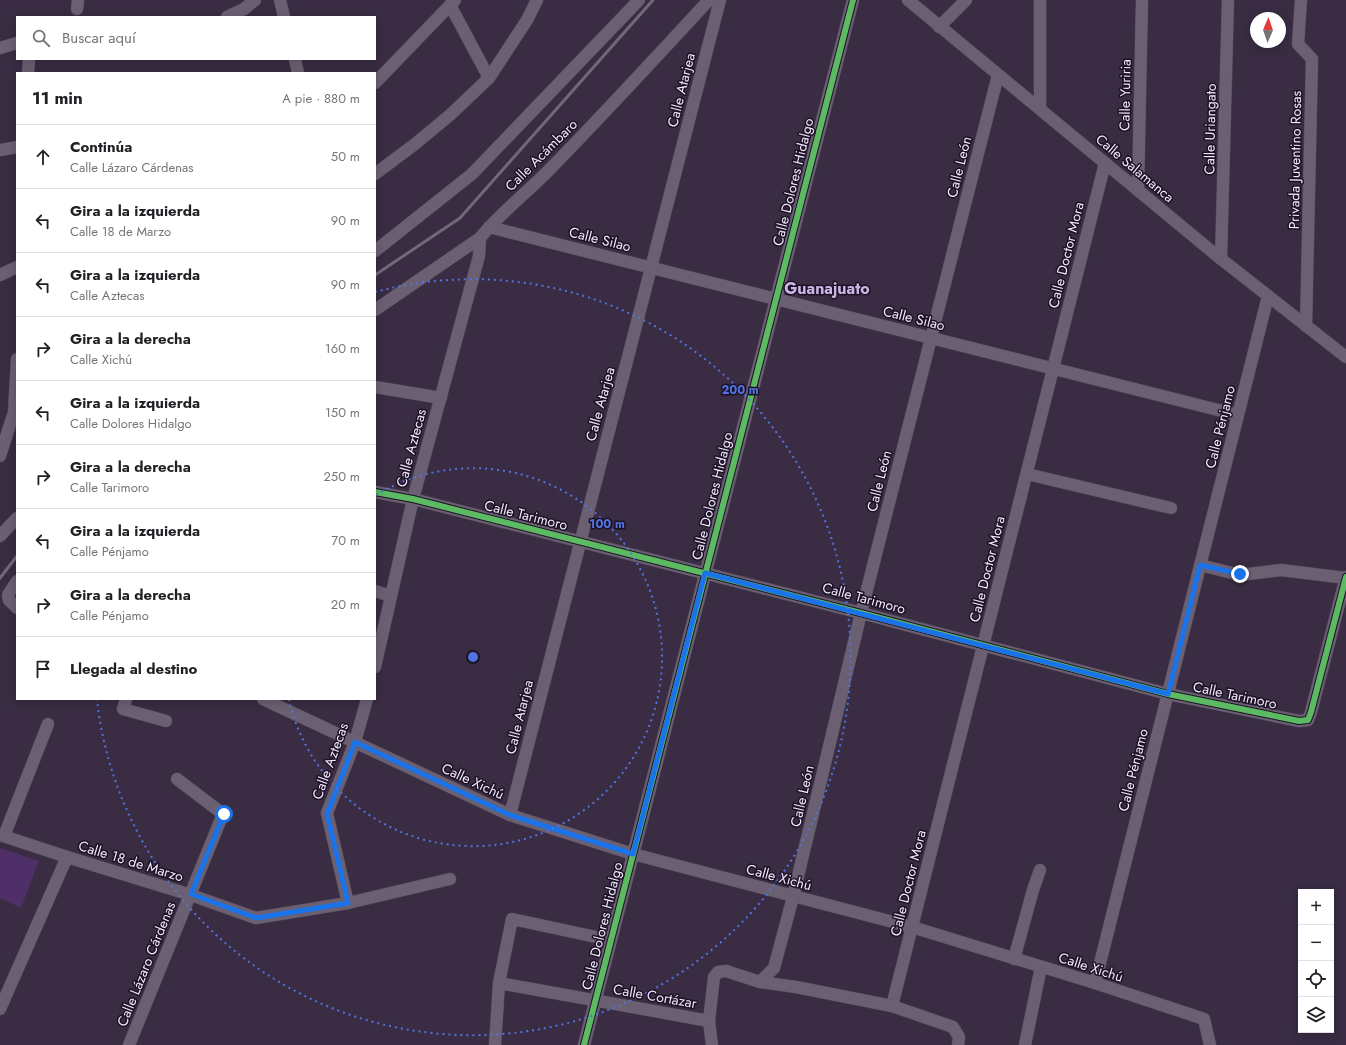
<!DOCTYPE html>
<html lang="es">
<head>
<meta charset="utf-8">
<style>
  body { margin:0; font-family:Jost,sans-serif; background:#f2f2f2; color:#202124 }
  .controls { position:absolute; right:12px; bottom:12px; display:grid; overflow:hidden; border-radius:0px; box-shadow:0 2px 10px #0003 }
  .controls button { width:36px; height:36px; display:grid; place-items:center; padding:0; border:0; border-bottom:1px solid #e0e0e0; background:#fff; color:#202124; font:20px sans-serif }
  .compass { position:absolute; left:1250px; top:12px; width:36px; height:36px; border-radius:50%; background:#fff; box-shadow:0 2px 10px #0003; rotate:2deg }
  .stop { position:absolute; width:12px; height:12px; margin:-9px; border:3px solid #1a73e8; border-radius:50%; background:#fff }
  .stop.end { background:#1a73e8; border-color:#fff; box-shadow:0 1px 4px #0008 }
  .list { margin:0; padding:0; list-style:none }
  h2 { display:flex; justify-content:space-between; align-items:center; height:52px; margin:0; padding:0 16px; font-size:17px }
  h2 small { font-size:13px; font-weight:400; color:#757577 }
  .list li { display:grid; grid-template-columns:26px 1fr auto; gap:12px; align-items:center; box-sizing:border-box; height:64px; padding:0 16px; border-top:1px solid #e0e0e0 }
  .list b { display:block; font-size:15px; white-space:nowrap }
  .list p { margin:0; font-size:13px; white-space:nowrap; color:#757577 }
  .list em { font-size:13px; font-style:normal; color:#757577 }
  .icon { flex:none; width:22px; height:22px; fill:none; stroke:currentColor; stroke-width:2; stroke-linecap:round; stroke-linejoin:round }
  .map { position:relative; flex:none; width:1346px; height:1045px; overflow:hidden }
  .search { position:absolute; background:#fff; box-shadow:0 2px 10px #0003; left:16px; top:16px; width:360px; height:44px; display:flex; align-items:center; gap:10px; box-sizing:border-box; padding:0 14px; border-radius:0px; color:#757577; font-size:15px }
  .panel { position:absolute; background:#fff; box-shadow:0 2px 10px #0003; left:16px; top:72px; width:360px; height:628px; border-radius:0px }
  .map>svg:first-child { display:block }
</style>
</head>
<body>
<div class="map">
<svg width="1346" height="1045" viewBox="0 0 1346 1045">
  <rect width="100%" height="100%" fill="#392c43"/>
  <path fill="#4f2f68" d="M 0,848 L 39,861 L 21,908 L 0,898 Z"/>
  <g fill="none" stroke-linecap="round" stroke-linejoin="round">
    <g stroke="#52485b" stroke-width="13">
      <g id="street">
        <path d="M 280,0 L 284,17"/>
        <path d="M 908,0 L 1221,259 L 1346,357"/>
        <path d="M 1301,0 L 1298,44 L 1312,59 L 1306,326"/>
        <path d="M 450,5 L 489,78"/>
        <path d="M 77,9 L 78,0"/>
        <path d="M 227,17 L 244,9 L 255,0"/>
        <path d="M 939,27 L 966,0"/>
        <path d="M 0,48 L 17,43"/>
        <path d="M 295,59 L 298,73"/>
        <path d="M 28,73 L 29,59"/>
        <path d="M 375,83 L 455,0"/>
        <path d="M 1040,109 L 1040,0"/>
        <path d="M 0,150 L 17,147"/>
        <path d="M 375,174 L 415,144 L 450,115 L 489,78 L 527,20 L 537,0"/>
        <path d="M 1138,190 L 1142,0"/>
        <path d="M 489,227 L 1238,415"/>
        <path d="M 375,251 L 472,174 L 639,0"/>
        <path d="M 1221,259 L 1228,0"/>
        <path d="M 0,275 L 17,267"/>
        <path d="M 375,310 L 480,238 C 501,212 528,192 551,168 C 605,113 657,56 709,0"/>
        <path d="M 375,387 L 441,398"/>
        <path d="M 0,456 L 14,412 L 17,359"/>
        <path d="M 1027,474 L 1171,508"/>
        <path d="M 375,492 L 413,499 L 861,613 L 1168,694 L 1299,721 L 1308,720 L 1311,712 L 1346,577"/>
        <path d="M 0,536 L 17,518"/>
        <path d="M 1200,565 L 1240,575 L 1281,570 L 1346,578"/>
        <path d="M 17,581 L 8,595 L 9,600 L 17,608"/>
        <path d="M 375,591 L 391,596"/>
        <path d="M 375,667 L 413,499 L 479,256 L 480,238"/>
        <path d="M 126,699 L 123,709 L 166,721"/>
        <path d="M 263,699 L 510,815 L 633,854 L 912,927 L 1095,983 L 1204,1019 L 1210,1045"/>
        <path d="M 510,815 L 720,0"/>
        <path d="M 0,835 L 67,857 L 191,895 L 256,918 L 348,903 L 450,879"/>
        <path d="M 4,836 L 48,724"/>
        <path d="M 348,903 L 327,813 L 355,742 L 367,699"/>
        <path d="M 1014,959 L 1033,890 L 1040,870"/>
        <path d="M 760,982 L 774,968 L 793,897 L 861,613 L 998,75"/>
        <path d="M 499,983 L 709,1021"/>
        <path d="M 1095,983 L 1268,296"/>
        <path d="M 892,1006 L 1105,163"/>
        <path d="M 0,1009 L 67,857"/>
        <path d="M 129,1045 L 223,814 L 177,779"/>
        <path d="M 495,1045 L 499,983 L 512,919 L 610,940"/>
        <path d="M 584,1045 L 853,0"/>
        <path d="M 712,1045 L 709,1021 L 714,977 L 718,972 L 726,971 L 760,982 L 796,987 L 892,1006 L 953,1027 L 959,1037 L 958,1045"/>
        <path d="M 1025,1045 L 1041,967"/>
      </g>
    </g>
    <use href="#street" stroke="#6a6072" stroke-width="12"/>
    <g stroke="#72687a" stroke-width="3">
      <path d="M 375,275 L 460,218 L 653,0"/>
      <path d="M 0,578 L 17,556"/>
    </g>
    <g stroke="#1c1225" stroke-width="8">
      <g id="cycleway">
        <path d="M 375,492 L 413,499 L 861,613 L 1168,694 L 1299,721 L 1308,720 L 1311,712 L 1346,577"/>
        <path d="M 584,1045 L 853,0"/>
      </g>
    </g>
    <use href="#cycleway" stroke="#5cba63" stroke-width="6"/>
  </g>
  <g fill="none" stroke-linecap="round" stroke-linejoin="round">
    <path stroke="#1a73e8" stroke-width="5" d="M 224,814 L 191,894 L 256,918 L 348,903 L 327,814 L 355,742 L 510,815 L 633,854 L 705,573 L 1168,694 L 1200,565 L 1240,574"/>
  </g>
  <g fill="none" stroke="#5274e2" stroke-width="2" stroke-dasharray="2 4">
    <path d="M376 495A189 189 0 1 1 289 700"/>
    <path d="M375 292A378 378 0 1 1 97 700"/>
  </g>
  <g text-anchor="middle" stroke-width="3" stroke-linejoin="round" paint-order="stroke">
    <g font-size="14" fill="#f3e8fe" stroke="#1c1225">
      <text transform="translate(681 90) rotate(-76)" y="5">Calle Atarjea</text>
      <text transform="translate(1125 95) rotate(-89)" y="5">Calle Yuriria</text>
      <text transform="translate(1210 129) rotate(-89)" y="5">Calle Uriangato</text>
      <text transform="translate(541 155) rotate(-45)" y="5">Calle Acámbaro</text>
      <text transform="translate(1295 160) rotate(-89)" y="5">Privada Juventino Rosas</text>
      <text transform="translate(959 167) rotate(-76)" y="5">Calle León</text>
      <text transform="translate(1135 168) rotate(40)" y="5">Calle Salamanca</text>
      <text transform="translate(793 182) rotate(-76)" y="5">Calle Dolores Hidalgo</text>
      <text transform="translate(600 239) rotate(14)" y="5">Calle Silao</text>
      <text transform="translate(1066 255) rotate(-76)" y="5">Calle Doctor Mora</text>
      <text transform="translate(914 318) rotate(14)" y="5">Calle Silao</text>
      <text transform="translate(600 404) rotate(-75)" y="5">Calle Atarjea</text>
      <text transform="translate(1220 427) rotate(-76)" y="5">Calle Pénjamo</text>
      <text transform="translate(411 448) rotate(-75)" y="5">Calle Aztecas</text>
      <text transform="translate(879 481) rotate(-76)" y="5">Calle León</text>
      <text transform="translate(712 496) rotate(-76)" y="5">Calle Dolores Hidalgo</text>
      <text transform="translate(526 515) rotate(14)" y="5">Calle Tarimoro</text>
      <text transform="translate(987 569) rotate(-76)" y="5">Calle Doctor Mora</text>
      <text transform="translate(864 598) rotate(15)" y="5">Calle Tarimoro</text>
      <text transform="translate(1235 695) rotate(12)" y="5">Calle Tarimoro</text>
      <text transform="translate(519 717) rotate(-76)" y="5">Calle Atarjea</text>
      <text transform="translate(330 761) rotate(-70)" y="5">Calle Aztecas</text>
      <text transform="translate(1133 770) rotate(-76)" y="5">Calle Pénjamo</text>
      <text transform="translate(473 781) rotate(25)" y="5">Calle Xichú</text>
      <text transform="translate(802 796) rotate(-77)" y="5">Calle León</text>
      <text transform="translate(131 861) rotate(17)" y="5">Calle 18 de Marzo</text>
      <text transform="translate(779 877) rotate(15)" y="5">Calle Xichú</text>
      <text transform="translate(908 883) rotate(-76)" y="5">Calle Doctor Mora</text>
      <text transform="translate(602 926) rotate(-76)" y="5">Calle Dolores Hidalgo</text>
      <text transform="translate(146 964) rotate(-68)" y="5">Calle Lázaro Cárdenas</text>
      <text transform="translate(1091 967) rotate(18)" y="5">Calle Xichú</text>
      <text transform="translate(655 996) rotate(10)" y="5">Calle Cortázar</text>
    </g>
    <g font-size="16" font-weight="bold" fill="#ceb3e7" stroke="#1c1225">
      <text x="827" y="294">Guanajuato</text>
    </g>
  </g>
  <circle cx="473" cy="657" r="6" fill="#5274e2" stroke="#1c1225" stroke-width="2"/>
  <g font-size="12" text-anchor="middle" font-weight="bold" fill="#5274e2" stroke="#1c1225" stroke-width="3" stroke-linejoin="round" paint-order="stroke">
    <text x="740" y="394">200 m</text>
    <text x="607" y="528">100 m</text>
  </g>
</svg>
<div class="controls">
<button>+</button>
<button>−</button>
<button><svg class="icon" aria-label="locate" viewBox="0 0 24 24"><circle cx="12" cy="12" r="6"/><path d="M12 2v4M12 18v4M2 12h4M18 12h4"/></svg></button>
<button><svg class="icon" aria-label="layers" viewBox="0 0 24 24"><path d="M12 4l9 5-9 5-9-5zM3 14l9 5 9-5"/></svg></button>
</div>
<svg class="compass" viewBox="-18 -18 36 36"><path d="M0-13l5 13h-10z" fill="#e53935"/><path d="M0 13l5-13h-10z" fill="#757577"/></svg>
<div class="stop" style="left:224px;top:814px"></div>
<div class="stop end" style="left:1240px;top:574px"></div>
<div class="search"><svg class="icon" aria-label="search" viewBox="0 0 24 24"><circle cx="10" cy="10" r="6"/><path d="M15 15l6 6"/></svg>Buscar aquí</div>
<section class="panel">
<h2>11 min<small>A pie · 880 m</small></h2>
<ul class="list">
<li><svg class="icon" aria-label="ahead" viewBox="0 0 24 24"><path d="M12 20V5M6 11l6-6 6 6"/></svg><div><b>Continúa</b><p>Calle Lázaro Cárdenas</p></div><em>50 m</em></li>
<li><svg class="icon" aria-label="left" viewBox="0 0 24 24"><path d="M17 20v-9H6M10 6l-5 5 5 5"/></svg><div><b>Gira a la izquierda</b><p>Calle 18 de Marzo</p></div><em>90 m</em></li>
<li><svg class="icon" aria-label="left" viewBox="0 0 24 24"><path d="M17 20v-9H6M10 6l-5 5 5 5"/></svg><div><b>Gira a la izquierda</b><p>Calle Aztecas</p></div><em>90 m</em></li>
<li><svg class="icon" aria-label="right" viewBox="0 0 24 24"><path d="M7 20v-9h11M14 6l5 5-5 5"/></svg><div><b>Gira a la derecha</b><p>Calle Xichú</p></div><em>160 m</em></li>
<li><svg class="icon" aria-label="left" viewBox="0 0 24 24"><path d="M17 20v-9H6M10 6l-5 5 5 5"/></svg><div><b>Gira a la izquierda</b><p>Calle Dolores Hidalgo</p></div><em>150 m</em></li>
<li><svg class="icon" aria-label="right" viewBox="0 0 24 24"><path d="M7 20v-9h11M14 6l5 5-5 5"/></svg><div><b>Gira a la derecha</b><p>Calle Tarimoro</p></div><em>250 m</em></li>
<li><svg class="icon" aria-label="left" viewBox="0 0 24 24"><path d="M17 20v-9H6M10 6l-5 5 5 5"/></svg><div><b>Gira a la izquierda</b><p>Calle Pénjamo</p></div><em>70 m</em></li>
<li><svg class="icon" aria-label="right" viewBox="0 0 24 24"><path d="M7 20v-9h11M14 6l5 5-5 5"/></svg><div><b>Gira a la derecha</b><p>Calle Pénjamo</p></div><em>20 m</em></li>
<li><svg class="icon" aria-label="arrive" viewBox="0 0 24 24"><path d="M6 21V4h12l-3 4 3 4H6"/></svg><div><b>Llegada al destino</b></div></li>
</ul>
</section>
</div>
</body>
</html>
